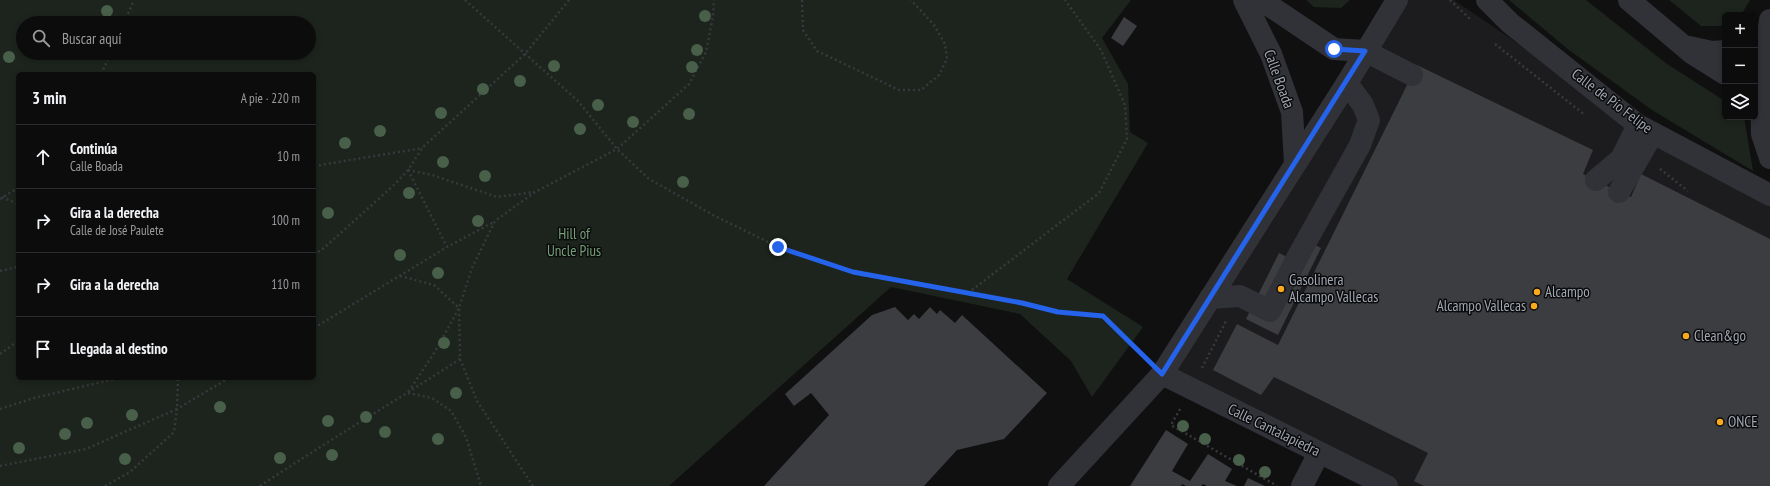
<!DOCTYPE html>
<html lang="es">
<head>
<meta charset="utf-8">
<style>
  body { margin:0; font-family:"PT Sans Narrow",sans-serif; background:#151516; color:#f1f3f6 }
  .controls { position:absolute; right:12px; top:12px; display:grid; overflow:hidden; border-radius:6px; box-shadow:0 2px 6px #0003 }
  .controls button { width:36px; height:36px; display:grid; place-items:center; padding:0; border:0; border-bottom:1px solid #2c2c2e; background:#0c0c0d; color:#f1f3f6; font:20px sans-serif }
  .stop { position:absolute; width:12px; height:12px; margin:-9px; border:3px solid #2563eb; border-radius:50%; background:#fff }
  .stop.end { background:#2563eb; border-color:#fff; box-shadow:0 1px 4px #0008 }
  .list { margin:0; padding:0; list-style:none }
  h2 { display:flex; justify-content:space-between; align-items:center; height:52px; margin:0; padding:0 16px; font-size:17px }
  h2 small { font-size:13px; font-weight:400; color:#9a9b9d }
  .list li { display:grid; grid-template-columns:26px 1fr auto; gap:12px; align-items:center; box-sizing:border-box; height:64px; padding:0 16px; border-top:1px solid #2c2c2e }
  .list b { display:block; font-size:15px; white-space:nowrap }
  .list p { margin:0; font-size:13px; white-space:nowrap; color:#9a9b9d }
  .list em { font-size:13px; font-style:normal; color:#9a9b9d }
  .icon { flex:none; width:22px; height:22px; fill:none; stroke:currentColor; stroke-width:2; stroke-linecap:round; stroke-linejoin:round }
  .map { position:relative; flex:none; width:1770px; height:486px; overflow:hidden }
  .search { position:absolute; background:#0c0c0d; box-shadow:0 2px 6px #0003; left:16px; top:16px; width:300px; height:44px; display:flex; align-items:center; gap:10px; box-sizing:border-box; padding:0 14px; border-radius:22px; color:#9a9b9d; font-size:15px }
  .panel { position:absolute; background:#0c0c0d; box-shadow:0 2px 6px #0003; left:16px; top:72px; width:300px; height:308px; border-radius:6px }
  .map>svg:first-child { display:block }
</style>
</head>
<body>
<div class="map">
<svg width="1770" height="486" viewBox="0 0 1770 486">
  <rect width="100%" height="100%" fill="#101011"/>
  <path fill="#1c1c1e" d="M 1397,0 L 1454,0 L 1638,125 L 1770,195 L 1770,486 L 1387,486 L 1162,374 Z"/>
  <g fill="#1c241d" fill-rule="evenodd">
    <path d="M 0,0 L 1131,0 L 1102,38 L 1128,84 L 1130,132 L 1148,143 L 1067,279 L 1143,327 L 1092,397 L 1071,361 L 1020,314 L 891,287 L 669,486 L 0,486 ZM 23,23 L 309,23 L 309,53 L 23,53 ZM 18,74 L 314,74 L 314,378 L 18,378 Z"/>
    <path d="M 1306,0 L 1350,0 L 1341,8 L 1314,7 Z"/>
    <path d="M 1509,0 L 1586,0 L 1667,64 L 1725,101 L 1725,117 L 1744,117 L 1753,171 L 1652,110 L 1569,50 Z"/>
    <path d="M 1669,0 L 1750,0 L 1741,15 L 1725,15 L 1724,26 L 1701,26 Z"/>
  </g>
  <g fill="#3c3d41">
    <path d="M 1124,17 L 1137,26 L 1123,46 L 1111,38 Z"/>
    <path d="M 1417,65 L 1593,150 L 1583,174 L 1619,192 L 1631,197 L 1641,174 L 1770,239 L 1770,486 L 1424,486 L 1414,481 L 1428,453 L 1274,377 L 1261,395 L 1213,370 L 1237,324 L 1278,345 Z"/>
    <path d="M 1299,237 L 1321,248 L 1278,335 L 1246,319 L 1279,253 L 1289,258 Z"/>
    <path d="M 895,307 L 908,320 L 914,314 L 919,319 L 930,307 L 937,314 L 940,310 L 955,323 L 962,315 L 1047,393 L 1004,439 L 957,450 L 924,486 L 764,486 L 829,415 L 811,393 L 794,406 L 785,394 L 872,315 Z"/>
    <path d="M 1166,430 L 1188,444 L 1172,471 L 1190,481 L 1208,454 L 1232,469 L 1225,481 L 1237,486 L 1207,486 L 1203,484 L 1201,486 L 1186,486 L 1182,484 L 1181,486 L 1130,486 Z"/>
    <path d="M 1248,478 L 1265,486 L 1244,486 Z"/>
  </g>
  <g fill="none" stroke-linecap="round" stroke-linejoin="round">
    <g stroke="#37393e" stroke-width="2.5" stroke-dasharray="2 3" stroke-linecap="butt">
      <path d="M 465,0 L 578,101 L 617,149 L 649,179 L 713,215 L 778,247 L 853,272 L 1022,303 L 1058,312 L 1103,316 L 1144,357"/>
      <path d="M 802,0 L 803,30 L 817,51 L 899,90 L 921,90 L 939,75 L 947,59 L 945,44 L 934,25 L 911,0"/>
      <path d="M 1450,0 L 1470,19"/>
      <path d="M 124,23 L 134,0"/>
      <path d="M 1495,44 L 1585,115"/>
      <path d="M 101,74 L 111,53"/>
      <path d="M 314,166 L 423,148"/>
      <path d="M 1660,169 L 1688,191"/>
      <path d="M 408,170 L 432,175 L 497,197 L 535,192"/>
      <path d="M 408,170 L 447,247"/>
      <path d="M 2,197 L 18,204"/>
      <path d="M 0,199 L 18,188"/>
      <path d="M 314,255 L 325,247 L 393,186 L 408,170 L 423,147 L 525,54 L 569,0"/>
      <path d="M 0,271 L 18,267"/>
      <path d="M 400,276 L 434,285 L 459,308 L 436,350 L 409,391"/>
      <path d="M 968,293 L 1099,193 L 1127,139 L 1125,105 L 1101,50 L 1065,0"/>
      <path d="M 314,328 L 447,247 L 494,222"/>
      <path d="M 0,354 L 18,341"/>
      <path d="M 1202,368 L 1226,321"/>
      <path d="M 408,393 L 432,398 L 451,411 L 466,437 L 481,486"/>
      <path d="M 0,409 L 34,398 L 119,378"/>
      <path d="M 1180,409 L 1171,425 L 1277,486"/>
      <path d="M 0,466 L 86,449 L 177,409 L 178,378"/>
      <path d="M 105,486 L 130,472 L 174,432 L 177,409 L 229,378"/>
      <path d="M 260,486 C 326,442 394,402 460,359"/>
      <path d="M 533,486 L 477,401 L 460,359 L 459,308 L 472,268 L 495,221 L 535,192 L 617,149 L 689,84 L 706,52 L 713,16 L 714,0"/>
    </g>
    <g stroke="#313237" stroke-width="22">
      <path d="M 1244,0 L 1271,54 L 1292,112 L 1295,163"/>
      <path d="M 1261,0 L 1334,49 L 1365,51 L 1412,75"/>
      <path d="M 1487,0 L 1510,23 L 1638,125 L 1770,195"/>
      <path d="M 1629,0 L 1693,54 L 1725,74"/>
      <path d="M 1770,20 L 1763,64 L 1761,96 L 1762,134 L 1770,158"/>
      <path d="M 1689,47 L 1712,52 L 1725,51"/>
      <path d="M 1596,180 L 1621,159 L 1638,125"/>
      <path d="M 1619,192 L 1653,133"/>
      <path d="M 1210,298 L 1240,296 L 1270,311 L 1298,256 L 1360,145 L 1369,120 L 1363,105 L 1347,83"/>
      <path d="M 1162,374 L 1387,486"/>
      <path d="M 1059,486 L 1162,374 L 1347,83 L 1397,0"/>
      <path d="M 1302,486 L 1319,453"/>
    </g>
  </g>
  <g fill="#485f49">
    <circle cx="107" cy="11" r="6"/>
    <circle cx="705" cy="16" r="6"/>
    <circle cx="697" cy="50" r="6"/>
    <circle cx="9" cy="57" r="6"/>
    <circle cx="554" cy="66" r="6"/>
    <circle cx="692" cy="67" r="6"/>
    <circle cx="520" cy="81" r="6"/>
    <circle cx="483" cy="89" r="6"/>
    <circle cx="598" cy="105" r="6"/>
    <circle cx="441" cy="113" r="6"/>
    <circle cx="689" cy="114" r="6"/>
    <circle cx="633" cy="122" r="6"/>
    <circle cx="580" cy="129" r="6"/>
    <circle cx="380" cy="131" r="6"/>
    <circle cx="345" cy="143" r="6"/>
    <circle cx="443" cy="162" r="6"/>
    <circle cx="485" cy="176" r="6"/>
    <circle cx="683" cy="182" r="6"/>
    <circle cx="409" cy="193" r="6"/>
    <circle cx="328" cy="213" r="6"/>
    <circle cx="478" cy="221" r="6"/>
    <circle cx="400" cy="255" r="6"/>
    <circle cx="438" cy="273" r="6"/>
    <circle cx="444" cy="343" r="6"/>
    <circle cx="456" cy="393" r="6"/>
    <circle cx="220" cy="407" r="6"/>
    <circle cx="132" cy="415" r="6"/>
    <circle cx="366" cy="417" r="6"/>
    <circle cx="328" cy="421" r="6"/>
    <circle cx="87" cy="423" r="6"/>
    <circle cx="1183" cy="426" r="6"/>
    <circle cx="385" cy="432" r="6"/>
    <circle cx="65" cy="434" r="6"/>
    <circle cx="438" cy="439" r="6"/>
    <circle cx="1205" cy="439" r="6"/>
    <circle cx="19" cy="448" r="6"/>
    <circle cx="332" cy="455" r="6"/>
    <circle cx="280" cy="458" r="6"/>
    <circle cx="125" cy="459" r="6"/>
    <circle cx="1239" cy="460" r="6"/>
    <circle cx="1265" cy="472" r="6"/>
  </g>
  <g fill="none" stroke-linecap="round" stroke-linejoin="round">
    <path stroke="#2563eb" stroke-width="5" d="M 778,247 L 853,272 L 1022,303 L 1058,312 L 1103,316 L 1162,374 L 1365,51 L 1334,49"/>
  </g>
  <g fill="#fbaa1e" stroke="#0b0b0c" stroke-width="1.5">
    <circle cx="1281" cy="289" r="4"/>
    <circle cx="1537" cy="292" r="4"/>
    <circle cx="1534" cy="306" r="4"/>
    <circle cx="1686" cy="336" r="4"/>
    <circle cx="1720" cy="422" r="4"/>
  </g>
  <g text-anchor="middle" stroke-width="3" stroke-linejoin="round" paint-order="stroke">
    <g font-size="15" fill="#a0a7b3" stroke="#0b0b0c">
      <text transform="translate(1279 79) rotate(70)" y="5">Calle Boada</text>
      <text transform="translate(1612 101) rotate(37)" y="5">Calle de Pío Felipe</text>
      <text transform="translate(1274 430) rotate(26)" y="5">Calle Cantalapiedra</text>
    </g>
    <g font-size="15" fill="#769f77" stroke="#0b0b0c">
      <text x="574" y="239">Hill of<tspan x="574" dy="17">Uncle Pius</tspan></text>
    </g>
    <g font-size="15" fill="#a0a7b3" stroke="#0b0b0c" text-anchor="start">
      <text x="1289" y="285">Gasolinera<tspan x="1289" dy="17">Alcampo Vallecas</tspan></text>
      <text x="1545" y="297">Alcampo</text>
      <text x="1526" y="311" text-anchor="end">Alcampo Vallecas</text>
      <text x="1694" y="341">Clean&amp;go</text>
      <text x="1728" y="427">ONCE</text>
    </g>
  </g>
</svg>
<div class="controls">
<button>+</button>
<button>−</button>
<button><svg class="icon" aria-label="layers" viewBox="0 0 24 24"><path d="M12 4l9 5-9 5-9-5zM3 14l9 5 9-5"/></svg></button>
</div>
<div class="stop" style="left:1334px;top:49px"></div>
<div class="stop end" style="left:778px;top:247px"></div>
<div class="search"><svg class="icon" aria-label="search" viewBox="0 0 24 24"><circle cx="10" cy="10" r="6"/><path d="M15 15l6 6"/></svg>Buscar aquí</div>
<section class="panel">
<h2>3 min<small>A pie · 220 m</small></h2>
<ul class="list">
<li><svg class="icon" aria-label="ahead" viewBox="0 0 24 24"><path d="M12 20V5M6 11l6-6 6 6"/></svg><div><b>Continúa</b><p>Calle Boada</p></div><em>10 m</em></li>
<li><svg class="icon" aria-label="right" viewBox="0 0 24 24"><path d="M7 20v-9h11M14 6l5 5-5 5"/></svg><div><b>Gira a la derecha</b><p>Calle de José Paulete</p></div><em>100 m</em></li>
<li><svg class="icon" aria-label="right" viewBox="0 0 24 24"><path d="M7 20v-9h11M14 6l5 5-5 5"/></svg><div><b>Gira a la derecha</b></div><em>110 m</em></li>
<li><svg class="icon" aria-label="arrive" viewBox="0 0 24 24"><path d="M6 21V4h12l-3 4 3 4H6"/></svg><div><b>Llegada al destino</b></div></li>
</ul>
</section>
</div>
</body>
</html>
